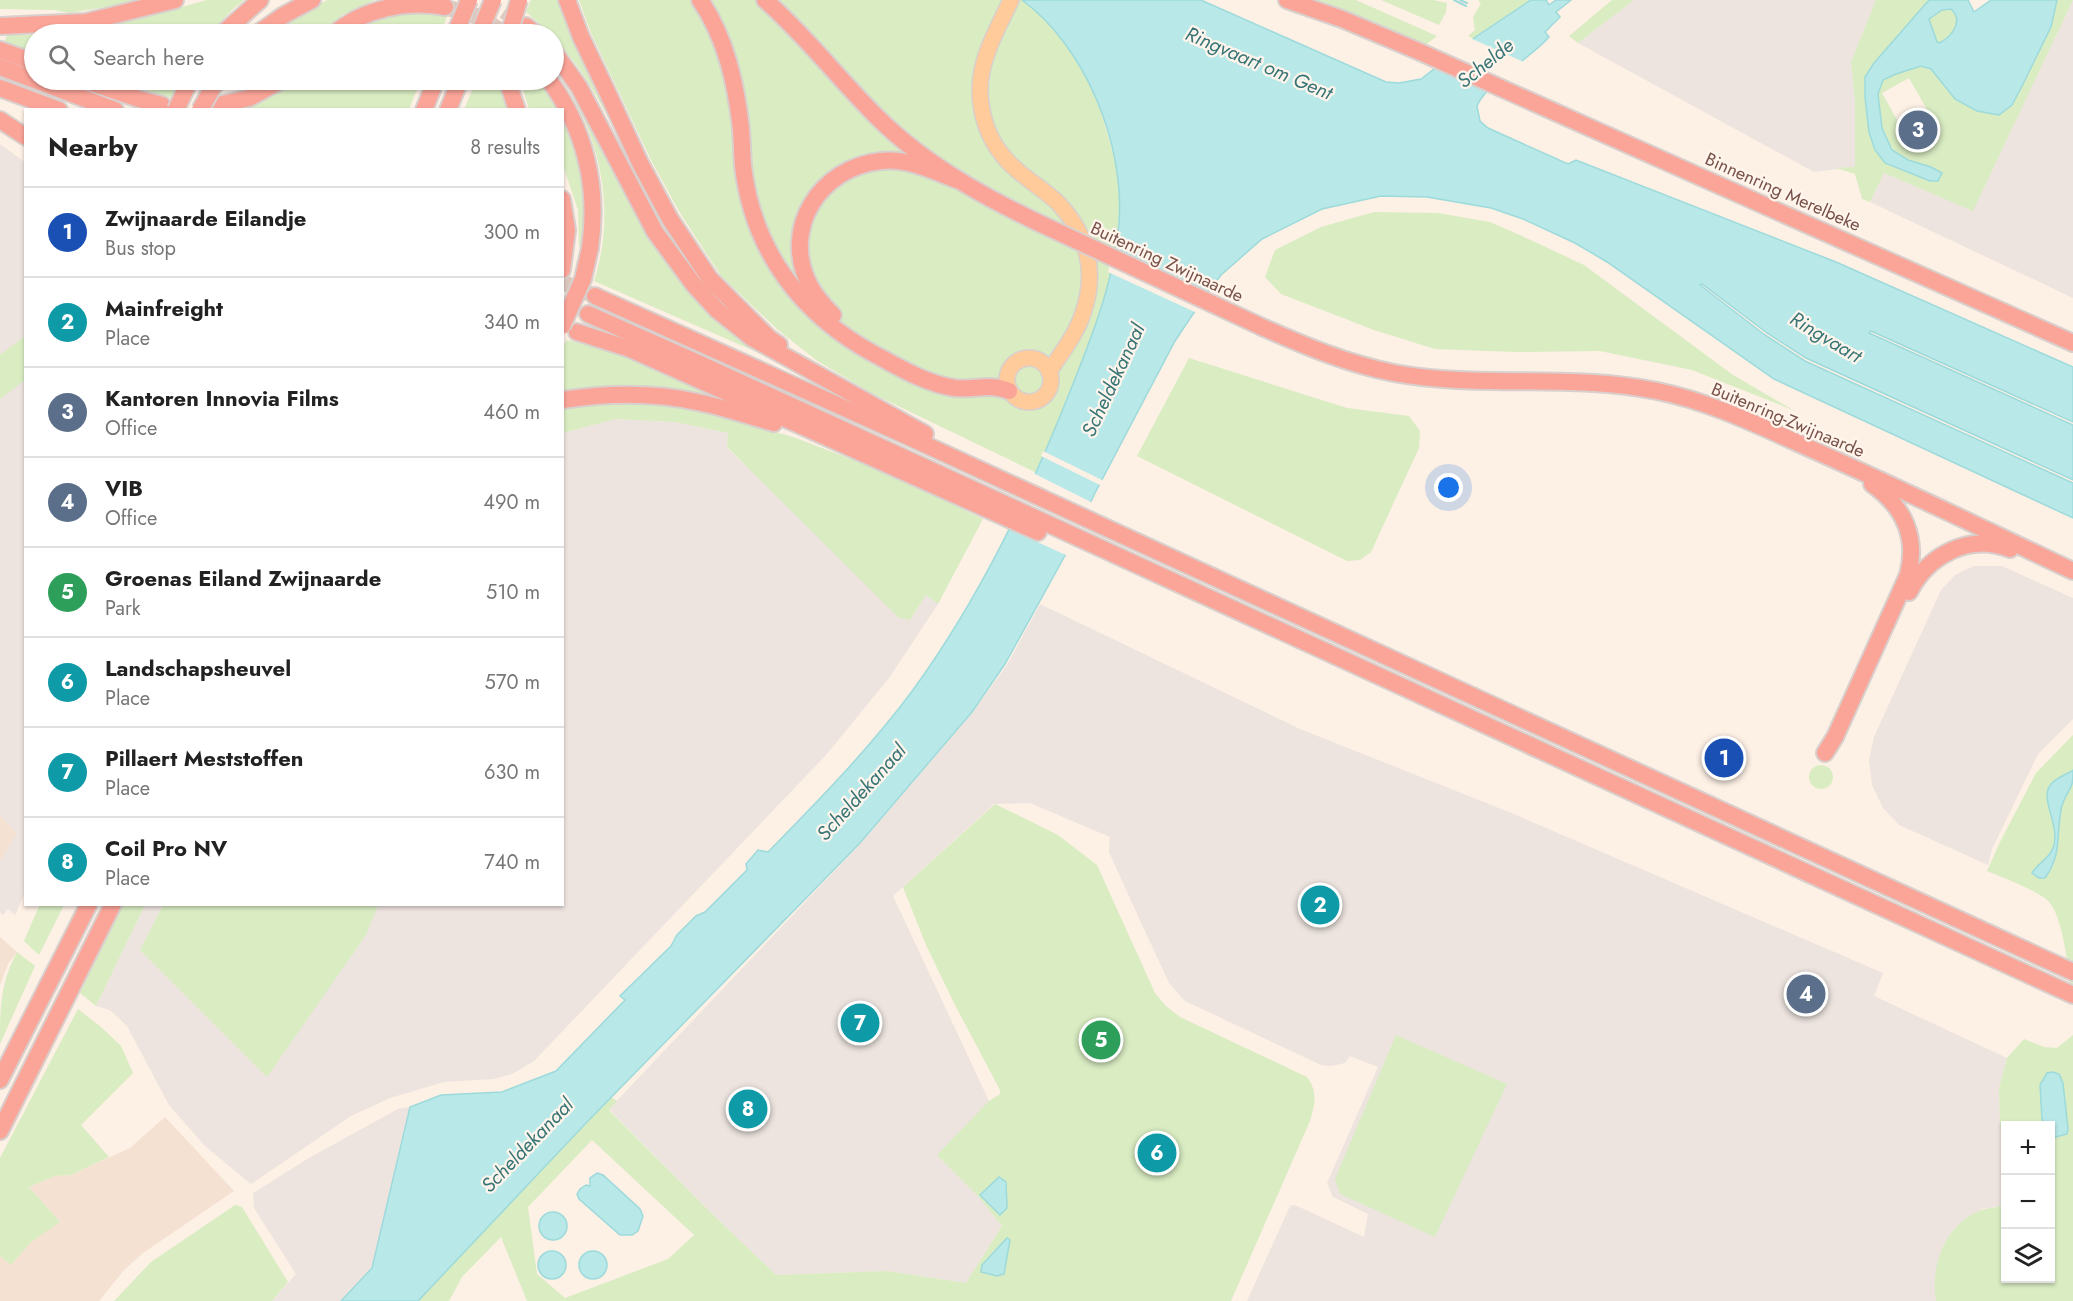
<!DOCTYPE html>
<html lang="en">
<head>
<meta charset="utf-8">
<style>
  body { margin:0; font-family:Jost,sans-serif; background:#f6f6f6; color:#222 }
  .controls { position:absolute; right:18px; bottom:18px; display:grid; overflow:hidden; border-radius:0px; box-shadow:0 2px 4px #0004 }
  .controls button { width:54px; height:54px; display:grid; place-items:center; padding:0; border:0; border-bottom:2px solid #e0e0e0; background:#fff; color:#222; font:30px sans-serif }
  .you { position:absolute; left:1449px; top:488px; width:21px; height:21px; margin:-15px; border:4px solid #fff; border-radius:50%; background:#1a73e8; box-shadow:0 0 0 9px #1a73e833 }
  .badge { display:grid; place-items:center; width:39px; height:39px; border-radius:50%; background:#b45309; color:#fff; font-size:20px; font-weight:700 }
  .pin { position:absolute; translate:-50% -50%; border:3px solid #fff; box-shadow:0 2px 6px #0006 }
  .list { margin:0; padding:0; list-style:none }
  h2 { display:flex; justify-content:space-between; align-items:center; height:78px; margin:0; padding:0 24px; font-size:26px }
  h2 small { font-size:20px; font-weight:400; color:#767676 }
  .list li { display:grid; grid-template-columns:39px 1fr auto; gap:18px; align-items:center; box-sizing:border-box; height:90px; padding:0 24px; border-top:2px solid #e0e0e0 }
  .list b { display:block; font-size:22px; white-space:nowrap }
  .list p { margin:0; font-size:20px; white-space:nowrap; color:#767676 }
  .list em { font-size:20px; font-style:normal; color:#767676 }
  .icon { flex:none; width:33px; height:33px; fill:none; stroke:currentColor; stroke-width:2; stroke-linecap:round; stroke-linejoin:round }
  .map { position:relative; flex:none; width:2073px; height:1301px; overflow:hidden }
  .search { position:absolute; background:#fff; box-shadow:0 2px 4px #0004; left:24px; top:24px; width:540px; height:66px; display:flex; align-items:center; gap:15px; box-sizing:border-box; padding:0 21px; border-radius:33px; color:#767676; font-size:22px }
  .panel { position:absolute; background:#fff; box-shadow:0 2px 4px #0004; left:24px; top:108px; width:540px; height:798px; border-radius:0px }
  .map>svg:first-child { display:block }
</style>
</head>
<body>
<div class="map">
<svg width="2073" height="1301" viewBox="0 0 2073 1301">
  <rect width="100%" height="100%" fill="#fdf0e5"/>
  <g fill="#f5e1d2">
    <path d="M 0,815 L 18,834 L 0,861 Z"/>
    <path d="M 0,937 L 17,952 L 8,964 L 0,985 Z"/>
    <path d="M 165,1117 L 234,1191 L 143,1253 L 124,1270 L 99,1301 L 0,1301 L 0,1256 L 11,1265 L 31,1242 L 60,1222 L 29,1187 L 55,1176 L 71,1175 L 130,1148 Z"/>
  </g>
  <g fill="#ede4df">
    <path d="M 1634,0 L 1876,0 L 1851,62 L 1855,101 L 1855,167 L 1814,172 L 1578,43 Z"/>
    <path d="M 2073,0 L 2073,298 L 1870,202 L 1884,173 L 1973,210 Z"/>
    <path d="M 0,144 L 26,163 L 26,890 L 15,915 L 8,909 L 3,915 L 0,912 L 0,861 L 17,834 L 0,815 Z"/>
    <path d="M 615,419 L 675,422 L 728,433 L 727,448 L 910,620 L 926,595 L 938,604 L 889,678 L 826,755 L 534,1061 L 512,1074 L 494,1079 L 444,1082 L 390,1098 L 351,1116 L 251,1184 L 205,1146 L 169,1105 L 127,1026 L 110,1010 L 96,1006 L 145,905 L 562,904 L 563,433 Z"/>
    <path d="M 1974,566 L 2002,566 L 2073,598 L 2073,719 L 2038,754 L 1992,849 L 1988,865 L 1899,825 L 1883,808 L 1872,785 L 1869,760 L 1874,737 L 1941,590 L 1955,575 Z"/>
    <path d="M 1040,604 L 1300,729 L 1509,812 L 1883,973 L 1874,996 L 2007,1058 L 1999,1088 L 2000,1124 L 2005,1154 L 2005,1203 L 2002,1206 L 1981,1209 L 1936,1269 L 1936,1301 L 1247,1301 L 1290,1206 L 1295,1205 L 1364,1237 L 1368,1214 L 1333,1197 L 1327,1183 L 1378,1067 L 1350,1056 L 1345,1063 L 1331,1066 L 1321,1065 L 1185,1001 L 1169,983 L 1138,916 L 1109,852 L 1110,837 L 1030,803 L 994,804 L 893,896 L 989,1101 L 980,1111 L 977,1195 L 1002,1226 L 966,1283 L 887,1271 L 776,1275 L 707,1209 L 609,1109 L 862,842 L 973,712 L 1007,665 Z"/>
    <path d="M 410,1107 L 372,1268 L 341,1301 L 272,1301 L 296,1274 L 254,1208 L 253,1193 L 309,1158 L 398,1109 Z"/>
  </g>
  <g fill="#d9ecc2" fill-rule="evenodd">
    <path d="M 0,0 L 149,0 L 69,13 L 55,10 L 0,9 Z"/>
    <path d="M 207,0 L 244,0 L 232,10 L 209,34 L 46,34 C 101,29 154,15 207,0 Z"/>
    <path d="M 328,0 L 375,0 L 342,15 L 319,34 L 267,34 L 306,9 Z"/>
    <path d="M 531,0 L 558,0 L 572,40 L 609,119 C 585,74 566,45 526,12 Z"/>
    <path d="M 579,0 L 1022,0 C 1060,28 1085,66 1100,110 C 1109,138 1118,165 1119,194 C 1123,259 1098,321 1075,380 C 1063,411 1051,443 1037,473 L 871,393 L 816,360 L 778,330 L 721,276 L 680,213 L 651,160 L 591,33 Z"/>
    <path d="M 1311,0 L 1356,0 L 1437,36 L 1424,46 Z"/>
    <path d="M 1381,0 L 1433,0 L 1447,3 L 1446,12 L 1439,25 Z"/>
    <path d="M 1478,0 L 1531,0 L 1474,39 L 1468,36 L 1475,30 L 1473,17 L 1481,3 Z"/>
    <path d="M 1612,0 L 1634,0 L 1578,43 L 1569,36 Z"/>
    <path d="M 1876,0 L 1929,0 L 1874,63 L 1865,77 L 1865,97 L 1869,132 L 1875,150 L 1885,163 L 1930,181 L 1908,160 L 1892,150 L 1882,128 L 1878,94 L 1883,80 C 1894,74 1917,62 1929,69 C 1934,72 1938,78 1942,83 L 2056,3 L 2057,0 L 2073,0 L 1973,211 L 1884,173 L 1870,202 L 1862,199 L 1855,174 L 1836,168 L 1855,167 L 1855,101 L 1851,62 ZM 1909,78 L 1929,113 L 1925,116 L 1936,136 L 1932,138 L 1932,144 L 1928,147 L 1922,144 L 1918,146 L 1916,143 L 1911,145 L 1882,93 Z"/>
    <path d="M 1951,9 C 1964,21 1952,36 1939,43 L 1937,42 L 1929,19 L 1942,10 Z"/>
    <path d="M 402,11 L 448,14 L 440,34 L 345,34 L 362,24 Z"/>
    <path d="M 7,35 L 34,35 L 34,54 L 4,43 Z"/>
    <path d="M 554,62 L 573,90 L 650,235 L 777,361 L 594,281 C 618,207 599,129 554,68 Z"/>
    <path d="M 115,80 L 179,80 L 171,98 Z"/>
    <path d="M 293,80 L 421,80 L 409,109 L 233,110 L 273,94 Z"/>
    <path d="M 477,80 L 498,80 L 507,109 L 464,109 Z"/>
    <path d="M 520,80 L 539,80 L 560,109 L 529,109 Z"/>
    <path d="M 563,115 C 583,161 588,197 583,247 L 579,247 L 578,210 L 563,165 Z"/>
    <path d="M 1374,212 L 1438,213 L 1490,222 L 1522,236 L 1584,265 L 1733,375 L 1793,410 L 1692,370 L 1600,351 L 1516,352 L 1435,349 L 1374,330 L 1281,294 L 1265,277 L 1275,250 L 1321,227 Z"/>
    <path d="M 25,336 L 25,380 L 0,399 L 0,355 Z"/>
    <path d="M 567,340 L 627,356 L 710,394 L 698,397 L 563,395 L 562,347 Z"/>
    <path d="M 1189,358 L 1347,408 L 1409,416 L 1420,431 L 1419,448 L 1371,552 L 1360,560 L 1347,561 L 1137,456 Z"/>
    <path d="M 602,402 L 650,403 L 696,410 L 793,437 L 885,472 L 983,519 L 938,604 L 926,595 L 910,620 L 899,618 L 727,447 L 728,433 L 675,422 L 615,419 L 563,433 L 563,408 Z"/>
    <path d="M 2073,735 L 2073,1004 C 2069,978 2065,923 2050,903 C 2041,892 2002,877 1987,871 L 1999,844 L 2036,773 Z"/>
    <circle cx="1821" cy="777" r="12"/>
    <path d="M 995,804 L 1058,835 L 1097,865 L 1155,993 L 1166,1006 L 1180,1017 L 1307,1077 C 1318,1092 1315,1104 1310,1121 L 1231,1301 L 527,1301 L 501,1237 L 462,1277 L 449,1301 L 418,1301 L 611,1097 L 617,1101 L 609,1110 L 707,1209 L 776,1275 L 887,1271 L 966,1283 L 1002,1226 L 977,1195 L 937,1155 L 989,1101 L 1000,1094 L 1000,1090 L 954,1003 L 926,945 L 903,887 ZM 592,1140 L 694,1235 L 668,1259 L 565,1298 L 537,1274 L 528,1207 Z"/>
    <path d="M 40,904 L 64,905 L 39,955 L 24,941 Z"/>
    <path d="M 123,905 L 145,905 L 96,1006 L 80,993 Z"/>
    <path d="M 163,905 L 163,904 L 378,905 L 366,935 L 267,1077 L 140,950 Z"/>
    <path d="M 17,952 L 35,966 L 0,1044 C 0,1007 0,984 17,952 Z"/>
    <path d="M 78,1009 L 101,1027 L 121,1046 L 133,1073 L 81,1125 L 109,1157 L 71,1175 L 55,1176 L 29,1187 L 60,1222 L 31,1242 L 11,1265 L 0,1256 L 0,1158 Z"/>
    <path d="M 1396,1035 L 1507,1084 L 1435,1237 L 1340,1194 L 1335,1179 Z"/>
    <path d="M 2073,1035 L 2073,1301 L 1936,1301 C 1930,1266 1945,1225 1979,1211 C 1987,1207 1998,1209 2005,1203 L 2006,1278 L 2050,1278 L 2050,1126 L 2006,1126 L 2005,1154 L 2000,1124 L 1999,1088 L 2007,1058 L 2024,1039 L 2044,1047 L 2057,1048 Z"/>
    <path d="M 235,1205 L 242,1207 L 288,1282 L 272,1301 L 114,1301 L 151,1262 Z"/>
  </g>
  <g fill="#b8e8e8" stroke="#9ddadb" stroke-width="1.5" fill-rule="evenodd">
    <path d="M 1022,0 L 1201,0 L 1386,82 L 1399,83 L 1421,79 L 1477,36 L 1531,0 L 1546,0 L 1549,5 L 1556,0 L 1571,0 L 1556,12 L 1560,17 L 1545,32 L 1549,37 C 1530,59 1487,82 1477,106 L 1480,121 L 1488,128 L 1568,164 L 1576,160 L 1836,262 L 2073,367 L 2073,422 L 1871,331 L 1869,333 L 2073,425 L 2073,480 L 1806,358 L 1767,333 L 1702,284 L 1700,285 L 1765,335 L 1805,361 L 2073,483 L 2073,518 L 1774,379 L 1607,262 L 1575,243 L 1523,219 L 1491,208 L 1427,197 L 1381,196 L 1322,209 L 1262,239 L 1221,275 L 1203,299 L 1175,341 L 1095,493 L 1067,552 L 1005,664 L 972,712 L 860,843 L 587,1122 L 418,1301 L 341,1301 L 372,1268 L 410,1107 L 441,1095 L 502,1092 L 556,1071 L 625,1000 L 620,996 L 671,946 L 677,935 L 696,916 L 705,912 L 747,870 L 746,864 L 758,850 L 768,852 C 819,800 870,748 913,690 C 981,596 1031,491 1073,384 C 1094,331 1114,280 1119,223 C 1125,145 1086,47 1022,0 Z"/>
    <path d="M 1929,0 L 1968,0 L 1974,12 L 1991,0 L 2057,0 L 2051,27 L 2022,86 L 2012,105 L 1999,115 L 1977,111 L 1955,99 L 1931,69 L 1921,66 L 1896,74 L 1883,80 L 1878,94 L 1882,128 L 1892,150 L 1908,160 L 1931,167 L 1942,173 L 1938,181 L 1930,181 L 1885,163 L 1875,150 L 1869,132 L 1865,97 L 1865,77 L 1874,63 ZM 1951,9 C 1964,21 1952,37 1939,43 L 1937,42 L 1929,19 L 1942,10 Z"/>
    <path d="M 2073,770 C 2073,774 2073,780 2072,784 C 2069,793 2062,800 2061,810 C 2056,837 2062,854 2045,878 L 2039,878 L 2032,873 C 2037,864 2049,859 2053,848 C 2062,825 2036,796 2053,782 C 2059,777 2067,774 2073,770 Z"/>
    <path d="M 2053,1072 L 2059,1074 L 2063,1083 L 2068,1129 L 2067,1134 L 2052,1138 L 2050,1126 L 2044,1125 L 2042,1119 L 2040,1085 L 2047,1073 Z"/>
    <path d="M 597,1173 L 603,1175 L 640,1209 L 643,1216 L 638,1231 L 632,1235 L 620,1235 L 579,1199 L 577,1194 L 580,1189 L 586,1185 L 590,1186 L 590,1178 Z"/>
    <path d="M 999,1177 L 1006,1182 L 1007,1208 L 1000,1215 L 980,1195 Z"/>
    <circle cx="553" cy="1226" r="14"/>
    <path d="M 1007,1238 L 1010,1240 L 1004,1274 L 997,1276 L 981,1272 L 982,1265 Z"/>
    <circle cx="552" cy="1265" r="14"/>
    <circle cx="593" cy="1265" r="14"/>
  </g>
  <g fill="#fdf0e5">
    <path d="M 1470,38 L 1526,63 L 1489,93 L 1433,68 Z"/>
    <path d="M 1112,256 L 1210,295 L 1197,313 L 1108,272 Z"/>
    <path d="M 1043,451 L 1104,481 L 1102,486 L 1041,456 Z"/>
    <path d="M 1033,473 L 1093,503 L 1068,556 L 1007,528 Z"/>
  </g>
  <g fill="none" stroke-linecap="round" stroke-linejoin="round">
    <g stroke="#9ddadb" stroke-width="2">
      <path d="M 1454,0 L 1466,6"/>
      <path d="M 1460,0 L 1467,3"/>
    </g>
    <g stroke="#dcc8be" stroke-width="16" stroke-dasharray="16 8" stroke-linecap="butt">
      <path d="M 483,0 L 503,10 L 525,25"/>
      <path d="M 445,7 L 479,17 L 506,34"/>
      <path d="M 562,282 L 595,296"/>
    </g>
    <g stroke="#d9cfcc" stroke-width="18">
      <g id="major">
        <path d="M 1011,0 C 998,28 980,58 980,90 C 980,113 988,139 1004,157 C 1019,176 1042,187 1059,204 C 1088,235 1097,273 1083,313 C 1076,335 1061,353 1049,372"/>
        <circle cx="1029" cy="380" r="22"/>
      </g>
    </g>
    <g stroke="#d9cfcc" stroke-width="20">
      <g id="highway">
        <path d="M 567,0 L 581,37 L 610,98 L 640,163 L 670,219 L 710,279 L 769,338 L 779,345"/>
        <path d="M 700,0 C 726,38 736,84 741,129 C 742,141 742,153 743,166 C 753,251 801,315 876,355 C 900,368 927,384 955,388 C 974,390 992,383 1009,391"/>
        <path d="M 765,0 C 805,35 838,78 876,116 C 927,167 991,201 1056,231"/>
        <path d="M 1287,0 L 1342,19 L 1418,51 L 2073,343"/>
        <path d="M 0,26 L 86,22 L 175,0"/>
        <path d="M 526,26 L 536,34"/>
        <path d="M 222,34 L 260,0"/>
        <path d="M 257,34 L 284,15 L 312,0"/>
        <path d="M 334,34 C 364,8 407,0 445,7"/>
        <path d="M 0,50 L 34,62"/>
        <path d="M 554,52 L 579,87 L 655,232 L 694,285 L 717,310 L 752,338 L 925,434"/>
        <path d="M 0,67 L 115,110"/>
        <path d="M 83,80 L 142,100 L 162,105"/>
        <path d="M 507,80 L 517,110"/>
        <path d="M 549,80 C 585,129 599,187 590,248"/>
        <path d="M 0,88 L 59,110"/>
        <path d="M 214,106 L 249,98 L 282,80"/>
        <path d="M 424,110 L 436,80"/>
        <path d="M 448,110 L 460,80"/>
        <path d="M 0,120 L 26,137"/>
        <path d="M 562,199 L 567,230 L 562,270"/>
        <path d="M 595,296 L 913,439 L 2073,972"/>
        <path d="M 588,314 L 696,362 L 2073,995"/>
        <path d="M 833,315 C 824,306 816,297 810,286 C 780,229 820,167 881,161 C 907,158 933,171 957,180"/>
        <path d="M 1262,327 C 1305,346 1348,364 1394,373 C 1481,389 1570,373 1657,391 C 1713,402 1766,429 1818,452 C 1903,490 1988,531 2073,571"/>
        <path d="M 577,332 L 630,349 L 1038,532"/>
        <path d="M 562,400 C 608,393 652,392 697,402 C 723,407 748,416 774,423"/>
        <path d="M 1909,592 C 1928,555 1969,533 2010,549"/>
        <path d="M 1825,753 L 1835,737 L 1908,575 C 1918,537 1903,506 1872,484"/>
        <path d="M 0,1080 L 89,904"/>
        <path d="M 0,1131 L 113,904"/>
      </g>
    </g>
    <use href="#major" stroke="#ffcb9a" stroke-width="15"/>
    <use href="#highway" stroke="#fba498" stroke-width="16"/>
    <g stroke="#d9cfcc" stroke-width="20" stroke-linecap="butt">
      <g id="highway-bridge">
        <path d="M 455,34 L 469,0"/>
        <path d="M 479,34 L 493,0"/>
        <path d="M 509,34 L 519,0"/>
        <path d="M 176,110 L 190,80"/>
        <path d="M 200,110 L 217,80"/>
        <path d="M 1056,231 L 1262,327"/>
        <path d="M 562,326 L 583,279 L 590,248"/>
      </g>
    </g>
    <use href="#highway-bridge" stroke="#fba498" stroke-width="16"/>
  </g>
  <g text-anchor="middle" stroke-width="4.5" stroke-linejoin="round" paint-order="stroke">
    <g font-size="18" fill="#785248" stroke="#fff5ec">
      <text transform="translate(1783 192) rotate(24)" y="6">Binnenring Merelbeke</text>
      <text transform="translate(1167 262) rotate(25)" y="6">Buitenring Zwijnaarde</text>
      <text transform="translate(1788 420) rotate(23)" y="6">Buitenring-Zwijnaarde</text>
    </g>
    <g font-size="20" font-style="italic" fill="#387576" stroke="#fff5ec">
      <text transform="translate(1259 63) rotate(23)" y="7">Ringvaart om Gent</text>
      <text transform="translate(1485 63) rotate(-39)" y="7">Schelde</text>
      <text transform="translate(1826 337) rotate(31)" y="7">Ringvaart</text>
      <text transform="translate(1113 380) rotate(-65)" y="7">Scheldekanaal</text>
      <text transform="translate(861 792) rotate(-48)" y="7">Scheldekanaal</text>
      <text transform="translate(527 1145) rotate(-46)" y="7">Scheldekanaal</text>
    </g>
  </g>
</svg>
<div class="controls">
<button>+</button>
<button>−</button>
<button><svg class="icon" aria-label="layers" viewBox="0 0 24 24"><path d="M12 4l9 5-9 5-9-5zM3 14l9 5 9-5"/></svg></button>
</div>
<div class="you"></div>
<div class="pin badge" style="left:1724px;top:758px;background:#1a4fb4">1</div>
<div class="pin badge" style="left:1320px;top:905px;background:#0f9aa8">2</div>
<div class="pin badge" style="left:1918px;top:130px;background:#5c6f8a">3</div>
<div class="pin badge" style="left:1806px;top:994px;background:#5c6f8a">4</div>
<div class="pin badge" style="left:1101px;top:1040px;background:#2e9e5b">5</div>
<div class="pin badge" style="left:1157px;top:1153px;background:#0f9aa8">6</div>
<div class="pin badge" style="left:860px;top:1023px;background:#0f9aa8">7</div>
<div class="pin badge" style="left:748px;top:1109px;background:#0f9aa8">8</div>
<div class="search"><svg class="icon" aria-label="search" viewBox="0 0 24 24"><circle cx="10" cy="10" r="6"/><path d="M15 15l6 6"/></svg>Search here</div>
<section class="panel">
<h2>Nearby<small>8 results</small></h2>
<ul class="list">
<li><span class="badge" style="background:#1a4fb4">1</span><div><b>Zwijnaarde Eilandje</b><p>Bus stop</p></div><em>300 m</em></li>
<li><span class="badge" style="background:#0f9aa8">2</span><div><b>Mainfreight</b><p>Place</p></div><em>340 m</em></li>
<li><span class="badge" style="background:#5c6f8a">3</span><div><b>Kantoren Innovia Films</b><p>Office</p></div><em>460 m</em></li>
<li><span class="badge" style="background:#5c6f8a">4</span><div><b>VIB</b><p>Office</p></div><em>490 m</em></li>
<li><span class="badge" style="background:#2e9e5b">5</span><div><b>Groenas Eiland Zwijnaarde</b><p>Park</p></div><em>510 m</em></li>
<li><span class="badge" style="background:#0f9aa8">6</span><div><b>Landschapsheuvel</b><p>Place</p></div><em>570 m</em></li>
<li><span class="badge" style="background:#0f9aa8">7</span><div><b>Pillaert Meststoffen</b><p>Place</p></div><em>630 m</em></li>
<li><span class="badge" style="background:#0f9aa8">8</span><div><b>Coil Pro NV</b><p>Place</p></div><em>740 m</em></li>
</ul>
</section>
</div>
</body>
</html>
